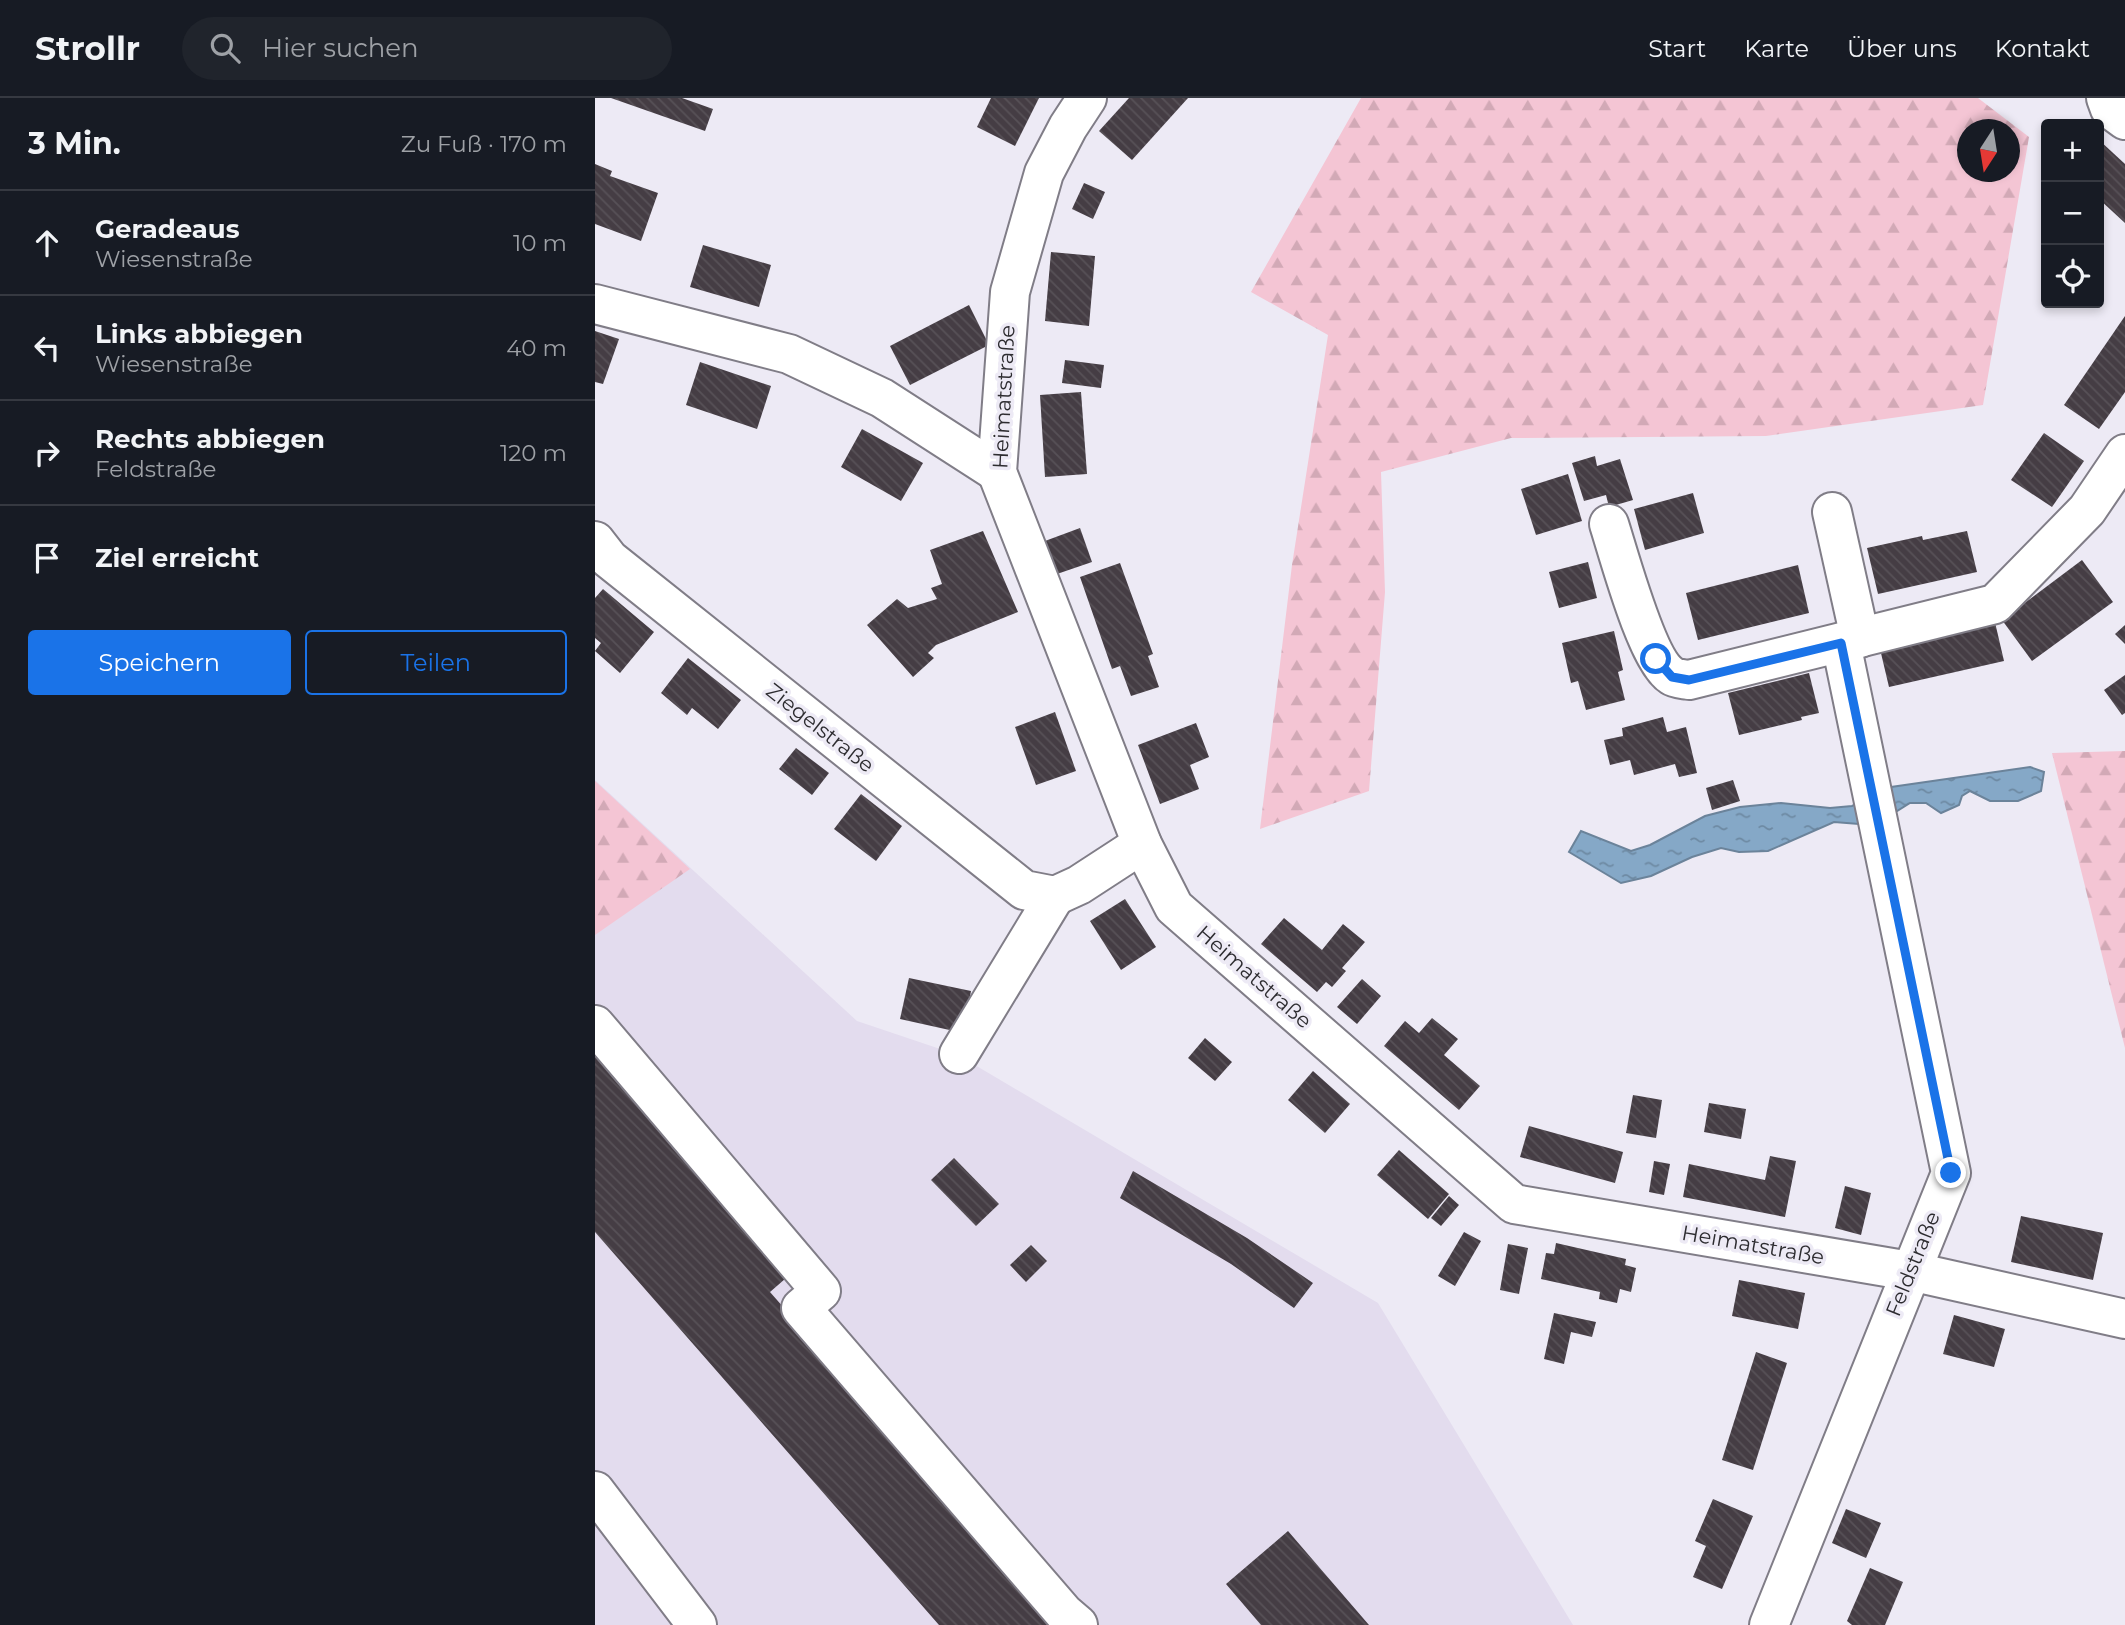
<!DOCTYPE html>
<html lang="de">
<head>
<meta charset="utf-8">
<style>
  body { margin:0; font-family:Montserrat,sans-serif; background:#20242c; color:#f1f3f6 }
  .controls { position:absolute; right:21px; top:21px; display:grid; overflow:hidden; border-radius:7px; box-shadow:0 4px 10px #0003 }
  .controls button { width:63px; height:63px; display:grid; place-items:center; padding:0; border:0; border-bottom:2px solid #363941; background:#171b24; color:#f1f3f6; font:35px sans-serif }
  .compass { position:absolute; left:1362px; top:21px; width:63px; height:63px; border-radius:50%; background:#171b24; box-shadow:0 4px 10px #0003; rotate:192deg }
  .stop { position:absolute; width:21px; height:21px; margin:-16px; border:5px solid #1a73e8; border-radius:50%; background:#fff }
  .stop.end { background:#1a73e8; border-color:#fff; box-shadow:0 2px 7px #0008 }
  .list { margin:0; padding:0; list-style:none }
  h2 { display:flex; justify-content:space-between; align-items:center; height:91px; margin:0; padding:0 28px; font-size:30px }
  h2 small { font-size:23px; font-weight:400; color:#9ea1a6 }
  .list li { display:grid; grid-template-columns:46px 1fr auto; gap:21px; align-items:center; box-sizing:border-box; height:105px; padding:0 28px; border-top:2px solid #363941 }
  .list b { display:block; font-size:26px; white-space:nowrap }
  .list p { margin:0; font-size:23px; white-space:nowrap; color:#9ea1a6 }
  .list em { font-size:23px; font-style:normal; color:#9ea1a6 }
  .actions { display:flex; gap:14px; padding:21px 28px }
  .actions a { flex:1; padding:16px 0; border:2px solid #1a73e8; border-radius:7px; text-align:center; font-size:24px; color:#1a73e8 }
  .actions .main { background:#1a73e8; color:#fff }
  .icon { flex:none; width:38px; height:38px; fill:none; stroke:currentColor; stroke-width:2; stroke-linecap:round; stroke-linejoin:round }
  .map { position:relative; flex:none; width:1530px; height:1527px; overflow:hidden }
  header { display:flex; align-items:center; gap:42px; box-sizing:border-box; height:98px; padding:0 35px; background:#171b24; border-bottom:2px solid #363941 }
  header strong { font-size:33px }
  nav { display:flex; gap:38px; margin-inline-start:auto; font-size:24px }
  .search { width:490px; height:63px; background:#20242c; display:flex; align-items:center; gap:18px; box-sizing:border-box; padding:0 24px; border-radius:38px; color:#9ea1a6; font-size:26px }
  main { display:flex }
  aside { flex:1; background:#171b24 }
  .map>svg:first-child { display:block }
</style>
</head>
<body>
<header>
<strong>Strollr</strong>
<div class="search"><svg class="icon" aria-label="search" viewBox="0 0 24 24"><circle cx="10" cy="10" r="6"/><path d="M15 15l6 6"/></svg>Hier suchen</div>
<nav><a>Start</a><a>Karte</a><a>Über uns</a><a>Kontakt</a></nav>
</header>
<main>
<aside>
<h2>3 Min.<small>Zu Fuß · 170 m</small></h2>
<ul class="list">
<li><svg class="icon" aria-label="ahead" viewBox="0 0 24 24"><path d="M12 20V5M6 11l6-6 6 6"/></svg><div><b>Geradeaus</b><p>Wiesenstraße</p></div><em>10 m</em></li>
<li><svg class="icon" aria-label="left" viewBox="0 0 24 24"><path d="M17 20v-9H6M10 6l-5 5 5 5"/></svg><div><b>Links abbiegen</b><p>Wiesenstraße</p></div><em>40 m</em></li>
<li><svg class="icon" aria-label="right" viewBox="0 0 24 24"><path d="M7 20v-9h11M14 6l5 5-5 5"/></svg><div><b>Rechts abbiegen</b><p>Feldstraße</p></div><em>120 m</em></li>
<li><svg class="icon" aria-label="arrive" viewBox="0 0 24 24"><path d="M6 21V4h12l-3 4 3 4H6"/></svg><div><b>Ziel erreicht</b></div></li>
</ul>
<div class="actions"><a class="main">Speichern</a><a>Teilen</a></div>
</aside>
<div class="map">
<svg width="1530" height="1527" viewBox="0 0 1530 1527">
  <defs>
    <pattern id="forest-firs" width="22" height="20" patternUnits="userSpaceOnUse" patternTransform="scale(1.75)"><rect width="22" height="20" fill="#f4c5d4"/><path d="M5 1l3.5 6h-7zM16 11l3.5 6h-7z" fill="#d2a9b6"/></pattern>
    <pattern id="water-ripples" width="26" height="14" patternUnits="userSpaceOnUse" patternTransform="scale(1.75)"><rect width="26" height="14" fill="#85a8c7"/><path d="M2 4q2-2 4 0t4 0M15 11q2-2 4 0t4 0" fill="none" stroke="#6d89a2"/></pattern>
    <pattern id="building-back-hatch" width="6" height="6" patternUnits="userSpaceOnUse" patternTransform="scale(1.75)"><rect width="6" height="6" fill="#453d44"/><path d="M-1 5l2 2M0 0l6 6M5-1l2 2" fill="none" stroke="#575157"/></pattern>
  </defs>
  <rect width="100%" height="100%" fill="#edeaf5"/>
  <path fill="#e3dcee" d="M 0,682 L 262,923 L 363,957 L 783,1205 L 978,1527 L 0,1527 Z"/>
  <g fill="url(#forest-firs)" fill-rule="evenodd">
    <path d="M 766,0 L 1383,0 L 1434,39 L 1388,307 L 1171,338 L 916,340 L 786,374 L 790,494 L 774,693 L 665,731 L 697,467 L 733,237 L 656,194 ZM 1372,32 L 1414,32 L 1414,74 L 1372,74 Z"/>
    <path d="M 1530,653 L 1530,950 L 1457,655 Z"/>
    <path d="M 0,683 L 95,771 L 0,837 Z"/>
  </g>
  <path fill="url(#water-ripples)" stroke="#6b839a" stroke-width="2" d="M 1435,669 L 1449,674 L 1446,693 L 1423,703 L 1395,703 L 1375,693 L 1367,698 L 1364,707 L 1346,715 L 1331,705 L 1315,705 L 1302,713 L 1264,726 L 1239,724 L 1173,753 L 1144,754 L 1126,750 L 1097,759 L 1056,778 L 1026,785 L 974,754 L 986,733 L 1036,753 L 1055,747 L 1110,718 L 1145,709 L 1186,705 L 1235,710 L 1257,708 L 1296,689 Z"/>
  <g fill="url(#building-back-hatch)">
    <path d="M 16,0 L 87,0 L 118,11 L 110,33 Z"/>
    <path d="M 396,0 L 444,0 L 420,48 L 382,29 Z"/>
    <path d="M 534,0 L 593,0 L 537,62 L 504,33 Z"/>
    <path d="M 1504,42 L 1530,66 L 1530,125 L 1504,101 Z"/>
    <path d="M 0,66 L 17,73 L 15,78 L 63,95 L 46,143 L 0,126 Z"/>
    <path d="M 489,85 L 510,94 L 498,121 L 477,111 Z"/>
    <path d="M 108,147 L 176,167 L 164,209 L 95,189 Z"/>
    <path d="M 456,154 L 500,158 L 494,228 L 450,223 Z"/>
    <path d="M 374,207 L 394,247 L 315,287 L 295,248 Z"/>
    <path d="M 1530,218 L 1530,294 L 1504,331 L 1469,307 Z"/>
    <path d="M 0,233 L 24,241 L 8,286 L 0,284 Z"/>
    <path d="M 470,262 L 509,267 L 506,290 L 467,285 Z"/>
    <path d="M 105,264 L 176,288 L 162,331 L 91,307 Z"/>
    <path d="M 486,294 L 492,376 L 450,379 L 445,297 Z"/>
    <path d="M 267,331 L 328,365 L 306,403 L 246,369 Z"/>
    <path d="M 1449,335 L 1489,363 L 1457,409 L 1416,382 Z"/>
    <path d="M 1000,358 L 1002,368 L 1025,361 L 1038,402 L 1014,409 L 1011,397 L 989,403 L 977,365 Z"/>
    <path d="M 973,376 L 987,423 L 941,437 L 926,391 Z"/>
    <path d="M 1098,395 L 1109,435 L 1050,452 L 1039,411 Z"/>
    <path d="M 485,430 L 497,464 L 462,476 L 450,443 Z"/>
    <path d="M 388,433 L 423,514 L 341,547 L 333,555 L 339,560 L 318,579 L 272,527 L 302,501 L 313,510 L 342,501 L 336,490 L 347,486 L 335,452 Z"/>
    <path d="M 1372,433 L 1382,474 L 1283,496 L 1272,450 L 1327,438 L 1328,442 Z"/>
    <path d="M 1487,462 L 1518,504 L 1437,563 L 1407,522 Z"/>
    <path d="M 993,464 L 1002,500 L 964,510 L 954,474 Z"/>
    <path d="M 525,465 L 558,556 L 553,558 L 564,589 L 536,598 L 525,568 L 517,571 L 485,479 Z"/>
    <path d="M 1203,467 L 1214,515 L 1103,542 L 1091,495 Z"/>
    <path d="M 8,491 L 59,534 L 25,575 L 0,553 L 6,545 L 0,540 L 0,500 Z"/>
    <path d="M 1399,520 L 1409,563 L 1294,589 L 1285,551 Z"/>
    <path d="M 1530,527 L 1530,546 L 1520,536 Z"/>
    <path d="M 1019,533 L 1028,572 L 1023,574 L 1030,602 L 991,612 L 983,583 L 976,585 L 967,545 Z"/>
    <path d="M 93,560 L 146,602 L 123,631 L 97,610 L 92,617 L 66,595 Z"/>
    <path d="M 1214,575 L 1224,615 L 1206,619 L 1207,622 L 1144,637 L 1133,595 Z"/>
    <path d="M 1530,577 L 1530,615 L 1527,617 L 1509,592 Z"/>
    <path d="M 460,614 L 481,673 L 441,687 L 420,629 Z"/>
    <path d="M 1068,619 L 1072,634 L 1091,629 L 1102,675 L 1084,679 L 1080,666 L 1039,677 L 1035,662 L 1015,667 L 1009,642 L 1028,638 L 1027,630 Z"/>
    <path d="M 601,625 L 614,659 L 595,667 L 604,691 L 565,706 L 543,647 Z"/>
    <path d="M 201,650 L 234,675 L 217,697 L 184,671 Z"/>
    <path d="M 1138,682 L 1145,703 L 1117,712 L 1111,690 Z"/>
    <path d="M 266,696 L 307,728 L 281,763 L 239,731 Z"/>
    <path d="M 530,801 L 561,849 L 526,872 L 495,823 Z"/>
    <path d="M 689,820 L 727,852 L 748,826 L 770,844 L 747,870 L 751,873 L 737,889 L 731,884 L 722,894 L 666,846 Z"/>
    <path d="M 314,880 L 376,893 L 368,935 L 305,921 Z"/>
    <path d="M 767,881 L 786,898 L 762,926 L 742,909 Z"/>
    <path d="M 837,920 L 863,941 L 849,957 L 885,988 L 864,1012 L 789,948 L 810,923 L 824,935 Z"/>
    <path d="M 610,940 L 637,964 L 620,983 L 593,960 Z"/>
    <path d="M 0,949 L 198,1174 L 175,1194 L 467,1527 L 344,1527 L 0,1134 Z"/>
    <path d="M 718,973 L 755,1006 L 730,1035 L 693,1002 Z"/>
    <path d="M 1038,997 L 1067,1002 L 1061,1040 L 1031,1035 Z"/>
    <path d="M 1114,1005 L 1151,1011 L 1146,1041 L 1109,1034 Z"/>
    <path d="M 934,1028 L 1028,1054 L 1020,1085 L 925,1059 Z"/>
    <path d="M 804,1052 L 854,1096 L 833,1121 L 782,1077 Z"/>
    <path d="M 1175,1058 L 1201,1063 L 1190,1119 L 1088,1099 L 1094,1066 L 1170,1082 Z"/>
    <path d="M 359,1060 L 404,1106 L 381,1128 L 336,1082 Z"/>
    <path d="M 1059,1063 L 1075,1066 L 1069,1097 L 1054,1094 Z"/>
    <path d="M 538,1073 L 652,1140 L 718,1185 L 699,1210 L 636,1166 L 525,1100 Z"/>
    <path d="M 1250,1088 L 1276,1095 L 1266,1137 L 1240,1130 Z"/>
    <path d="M 854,1098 L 864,1107 L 846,1128 L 836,1120 Z"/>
    <path d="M 1426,1118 L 1508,1135 L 1498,1182 L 1416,1164 Z"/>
    <path d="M 869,1134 L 886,1143 L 860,1188 L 843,1178 Z"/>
    <path d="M 961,1145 L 1031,1161 L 1030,1167 L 1041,1170 L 1036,1194 L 1025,1191 L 1022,1205 L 1004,1201 L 1005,1194 L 946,1181 L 951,1155 L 959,1156 Z"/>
    <path d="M 913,1146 L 933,1150 L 924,1196 L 905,1192 Z"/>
    <path d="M 436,1147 L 452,1163 L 431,1184 L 415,1167 Z"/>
    <path d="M 1144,1182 L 1210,1195 L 1203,1231 L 1137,1218 Z"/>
    <path d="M 959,1215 L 1001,1224 L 997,1239 L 976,1234 L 969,1266 L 949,1261 Z"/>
    <path d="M 1359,1217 L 1410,1231 L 1399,1269 L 1348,1256 Z"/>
    <path d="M 1161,1254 L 1192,1265 L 1158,1372 L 1127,1362 Z"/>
    <path d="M 1118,1401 L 1158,1418 L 1127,1491 L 1098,1479 L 1111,1448 L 1100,1443 Z"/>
    <path d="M 1251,1411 L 1286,1425 L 1271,1460 L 1237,1445 Z"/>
    <path d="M 693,1433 L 730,1476 L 774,1527 L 666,1527 L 631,1486 Z"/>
    <path d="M 1275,1470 L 1308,1484 L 1290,1527 L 1257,1527 L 1252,1523 Z"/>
  </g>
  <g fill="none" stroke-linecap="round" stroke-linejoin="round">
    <g stroke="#807d87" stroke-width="42">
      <g id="minor">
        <path d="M 492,0 L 473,29 L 449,75 L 415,194 L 402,374 L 547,746 L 579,809 L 919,1106 L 1315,1173 L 1530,1221"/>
        <path d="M 1511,0 L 1515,11 L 1530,22"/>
        <path d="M 0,206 L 194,256 L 287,300 L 402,374"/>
        <path d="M 1237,414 L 1265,540"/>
        <path d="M 1014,426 C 1024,457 1052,563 1077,578 C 1081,581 1089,581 1094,582 L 1400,506 L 1492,412 L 1530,356"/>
        <path d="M 0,443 L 14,461 L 429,792 L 460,798 L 484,787 L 547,746"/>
        <path d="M 0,927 L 226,1193 L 206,1210 L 469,1515 L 483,1527"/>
        <path d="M 364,956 L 460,798"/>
        <path d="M 0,1393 L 102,1527"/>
        <path d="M 1174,1527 L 1356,1075 L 1246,545"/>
      </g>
    </g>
    <use href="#minor" stroke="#fff" stroke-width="38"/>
  </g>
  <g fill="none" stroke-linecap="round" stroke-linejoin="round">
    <path stroke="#1a73e8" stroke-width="9" d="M 1061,561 L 1077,579 L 1094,582 L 1246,545 L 1356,1075"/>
  </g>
  <g text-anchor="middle" stroke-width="7" stroke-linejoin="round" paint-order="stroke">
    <g font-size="21" fill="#2d2c30" stroke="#edeaf5">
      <text transform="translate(409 299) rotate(-87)" y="7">Heimatstraße</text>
      <text transform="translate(225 630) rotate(38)" y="7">Ziegelstraße</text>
      <text transform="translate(659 879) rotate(41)" y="7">Heimatstraße</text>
      <text transform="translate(1158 1147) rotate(10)" y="7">Heimatstraße</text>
      <text transform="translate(1318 1166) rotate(-68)" y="7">Feldstraße</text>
    </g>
  </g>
</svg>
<div class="controls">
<button>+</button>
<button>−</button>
<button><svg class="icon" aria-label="locate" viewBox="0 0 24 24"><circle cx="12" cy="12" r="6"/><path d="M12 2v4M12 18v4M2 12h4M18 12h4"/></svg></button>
</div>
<svg class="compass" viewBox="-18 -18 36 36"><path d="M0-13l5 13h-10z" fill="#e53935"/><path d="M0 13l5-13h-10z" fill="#9ea1a6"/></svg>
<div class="stop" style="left:1061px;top:561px"></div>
<div class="stop end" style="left:1356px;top:1075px"></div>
</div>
</main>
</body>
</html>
